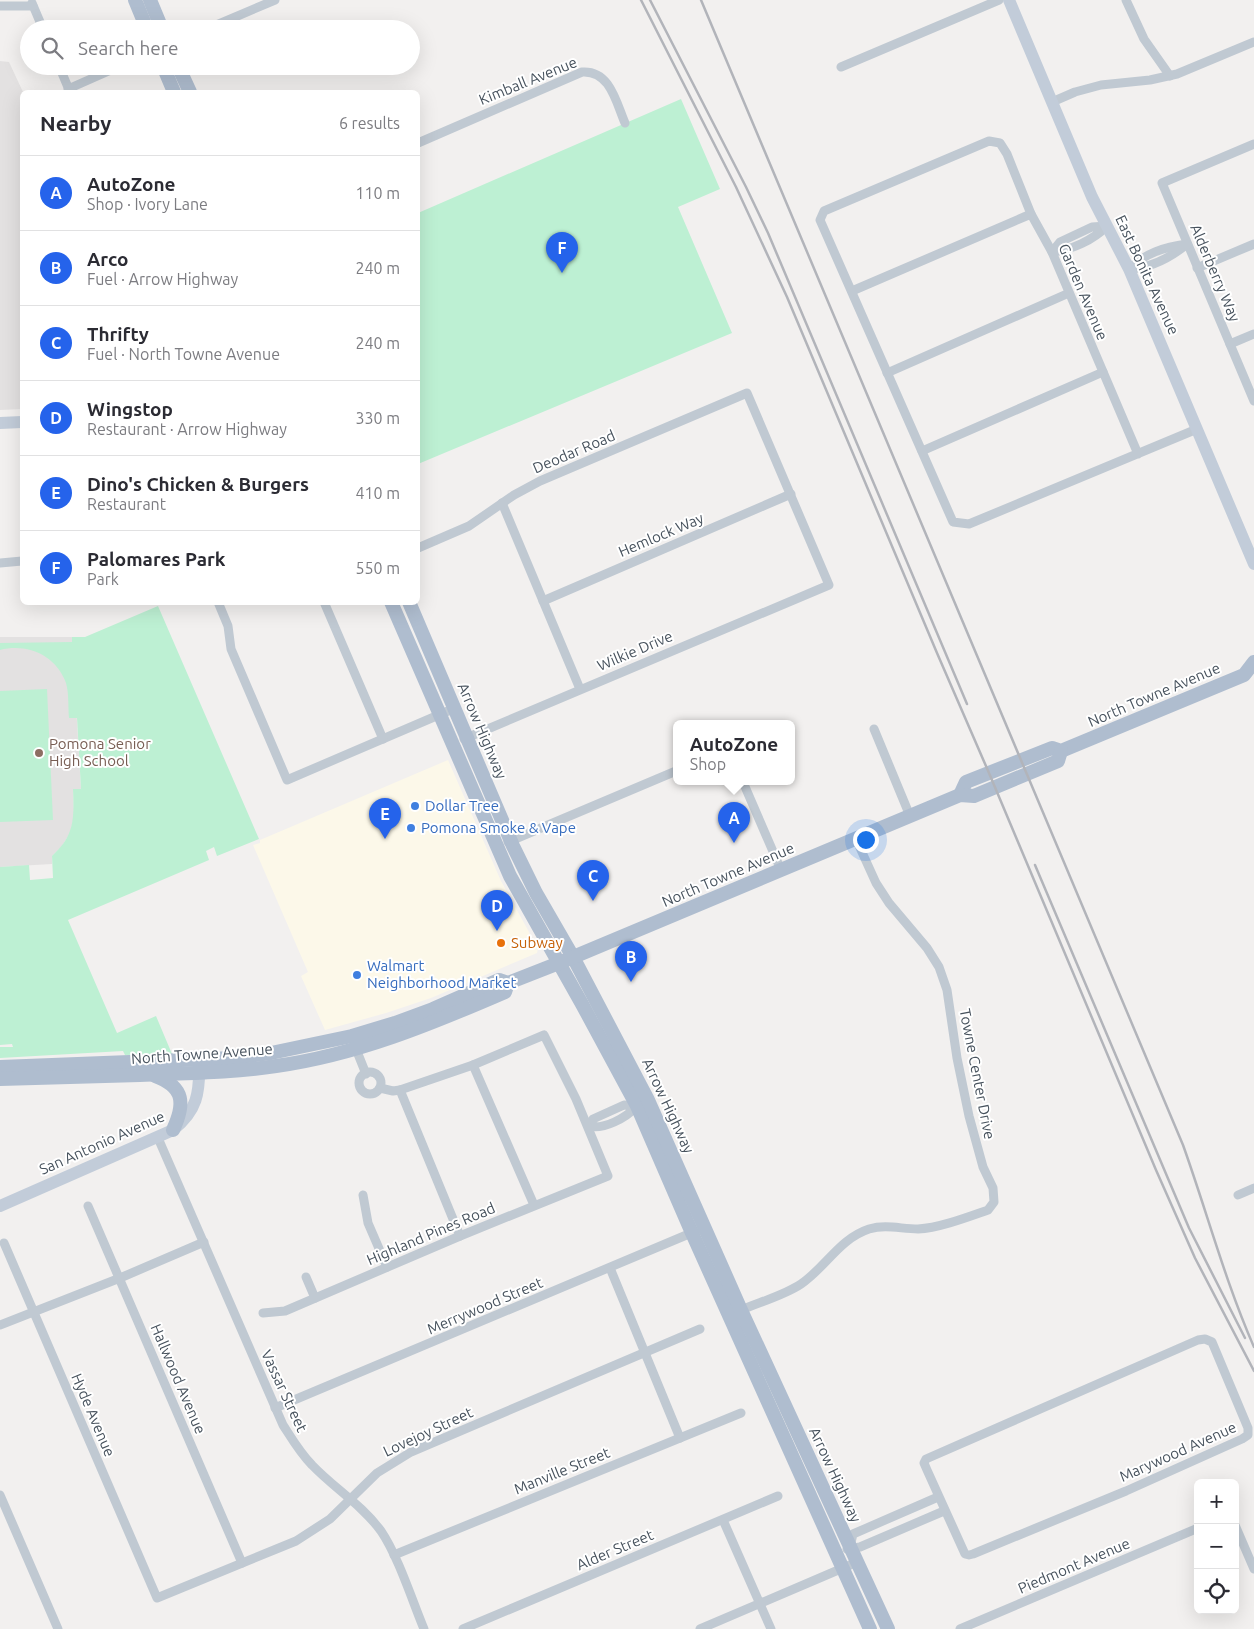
<!DOCTYPE html>
<html lang="en">
<head>
<meta charset="utf-8">
<style>
  body { margin:0; font-family:Ubuntu,sans-serif; background:#f7f7f7; color:#2b2b33 }
  .controls { position:absolute; right:15px; bottom:15px; display:grid; overflow:hidden; border-radius:8px; box-shadow:0 5px 20px #0002 }
  .controls button { width:45px; height:45px; display:grid; place-items:center; padding:0; border:0; border-bottom:1px solid #e1e1e2; background:#fff; color:#2b2b33; font:25px sans-serif }
  .you { position:absolute; left:865px; top:839px; width:18px; height:18px; margin:-12px; border:4px solid #fff; border-radius:50%; background:#1a73e8; box-shadow:0 0 0 8px #1a73e833 }
  .badge { display:grid; place-items:center; width:32px; height:32px; border-radius:50%; background:#2563eb; color:#fff; font-size:16px; font-weight:700 }
  .pin { position:absolute; translate:-50% -41px; filter:drop-shadow(0 1px 2px #0008) }
  .pin::after { content:''; position:absolute; top:26px; width:18px; height:15px; background:inherit; clip-path:polygon(0 0,100% 0,50% 100%) }
  .popup { position:absolute; left:673px; top:720px; width:122px; height:65px; box-sizing:border-box; display:grid; place-content:center; border-radius:8px; background:#fff; filter:drop-shadow(0 1px 4px #0005); font-size:16px; white-space:nowrap; color:#7c7c81 }
  .popup b { font-size:19px; color:#2b2b33 }
  .popup::after { content:''; position:absolute; left:50%; top:100%; margin-left:-10px; border:10px solid transparent; border-top-color:#fff }
  .list { margin:0; padding:0; list-style:none }
  h2 { display:flex; justify-content:space-between; align-items:center; height:65px; margin:0; padding:0 20px; font-size:21px }
  h2 small { font-size:16px; font-weight:400; color:#7c7c81 }
  .list li { display:grid; grid-template-columns:32px 1fr auto; gap:15px; align-items:center; box-sizing:border-box; height:75px; padding:0 20px; border-top:1px solid #e1e1e2 }
  .list b { display:block; font-size:19px; white-space:nowrap }
  .list p { margin:0; font-size:16px; white-space:nowrap; color:#7c7c81 }
  .list em { font-size:16px; font-style:normal; color:#7c7c81 }
  .icon { flex:none; width:28px; height:28px; fill:none; stroke:currentColor; stroke-width:2; stroke-linecap:round; stroke-linejoin:round }
  .map { position:relative; flex:none; width:1254px; height:1629px; overflow:hidden }
  .search { position:absolute; background:#fff; box-shadow:0 5px 20px #0002; left:20px; top:20px; width:400px; height:55px; display:flex; align-items:center; gap:12px; box-sizing:border-box; padding:0 18px; border-radius:28px; color:#7c7c81; font-size:19px }
  .panel { position:absolute; background:#fff; box-shadow:0 5px 20px #0002; left:20px; top:90px; width:400px; height:515px; border-radius:8px }
  .map>svg:first-child { display:block }
</style>
</head>
<body>
<div class="map">
<svg width="1254" height="1629" viewBox="0 0 1254 1629">
  <rect width="100%" height="100%" fill="#f2f0ef"/>
  <path fill="#fcf8e9" d="M 448,760 L 501,881 L 535,943 L 538,948 L 537,953 L 431,998 L 386,1013 L 325,1030 L 301,976 L 308,972 L 253,845 L 260,843 L 260,840 Z"/>
  <g fill="#e3e1e1">
    <path d="M 0,61 L 9,62 L 23,92 L 22,409 L 0,410 Z"/>
    <path d="M 0,637 L 72,637 L 81,789 L 73,790 L 74,815 L 71,831 L 62,846 L 52,856 L 52,864 L 0,867 Z"/>
  </g>
  <g fill="#bdf0d3">
    <path d="M 681,99 L 720,189 L 678,207 L 732,333 L 418,464 L 418,213 Z"/>
    <path d="M 158,606 L 259,839 L 217,856 L 214,847 L 206,851 L 209,860 L 68,920 L 117,1033 L 156,1016 L 172,1054 L 125,1055 L 123,1051 L 0,1058 L 0,1047 L 13,1047 L 12,1044 L 0,1045 L 0,867 L 29,865 L 30,880 L 53,878 L 52,856 C 75,835 74,819 73,789 L 81,789 L 77,718 L 69,718 C 68,706 69,693 66,683 C 56,655 27,643 0,650 L 0,643 L 72,642 L 72,637 L 85,637 Z"/>
    <path d="M 47,689 L 53,820 L 0,822 L 0,691 Z"/>
  </g>
  <g fill="none" stroke-linecap="round" stroke-linejoin="round">
    <g stroke="#c0c9d2" stroke-width="9">
      <path d="M 1126,0 L 1144,39 L 1170,76"/>
      <path d="M 32,3 L 43,29"/>
      <path d="M 0,6 L 33,6"/>
      <path d="M 207,29 L 275,0"/>
      <path d="M 59,66 L 70,92"/>
      <path d="M 841,67 L 999,0"/>
      <path d="M 68,89 L 120,66"/>
      <path d="M 1052,102 L 1075,92 L 1101,85 L 1150,80 L 1177,74 L 1254,42"/>
      <path d="M 418,143 L 582,72 C 610,70 616,102 625,123"/>
      <path d="M 1254,144 L 1162,183 L 1254,401"/>
      <path d="M 1107,226 C 1093,240 1072,250 1052,252 L 1060,242 L 1092,227 Z"/>
      <path d="M 1197,268 L 1254,244"/>
      <path d="M 1129,269 C 1152,268 1170,258 1187,244"/>
      <path d="M 1129,269 C 1145,253 1165,247 1187,244"/>
      <path d="M 852,291 L 1031,214"/>
      <path d="M 1230,344 L 1254,334"/>
      <path d="M 887,373 L 1069,293"/>
      <path d="M 922,451 L 1103,372"/>
      <path d="M 1138,454 L 1052,252 L 1031,214 L 1007,154 L 1000,143 L 989,141 L 824,211 L 820,220 L 953,522 L 969,524 L 1197,429"/>
      <path d="M 502,503 L 580,689"/>
      <path d="M 418,548 L 469,526 L 514,495 L 540,481 L 747,393 L 829,585 L 464,739"/>
      <path d="M 0,563 L 22,561"/>
      <path d="M 543,601 L 791,494"/>
      <path d="M 218,602 L 228,626 L 231,649 L 287,780 L 455,708"/>
      <path d="M 324,602 L 383,739"/>
      <path d="M 874,729 L 910,816"/>
      <path d="M 743,782 L 781,870"/>
      <path d="M 508,842 L 676,771"/>
      <path d="M 354,1044 L 366,1074"/>
      <path d="M 473,1065 L 534,1205"/>
      <circle cx="370" cy="1083" r="11"/>
      <path d="M 380,1088 L 393,1091 L 400,1090 L 460,1236"/>
      <path d="M 624,1105 L 637,1106 C 626,1118 604,1130 588,1126 L 593,1119 Z"/>
      <path d="M 158,1138 L 283,1425 C 292,1439 300,1453 312,1465 C 334,1488 362,1505 381,1531 C 398,1556 412,1600 424,1629"/>
      <path d="M 363,1195 L 368,1223 L 387,1267"/>
      <path d="M 1238,1195 L 1254,1188"/>
      <path d="M 88,1206 L 242,1563"/>
      <path d="M 4,1243 L 157,1598 L 296,1541 L 330,1519 L 377,1473 L 411,1452 L 700,1329"/>
      <path d="M 610,1268 L 680,1438"/>
      <path d="M 306,1277 L 315,1298"/>
      <path d="M 741,1310 C 760,1302 785,1295 801,1284 C 826,1267 839,1239 869,1229 C 886,1224 901,1229 918,1229 C 939,1228 968,1217 988,1210 L 994,1202 L 993,1188 L 983,1167 L 969,1116 L 957,1058 L 947,990 L 939,967 L 927,948 L 889,903 L 876,883 L 856,839"/>
      <path d="M 263,1313 L 285,1311 L 460,1236 L 608,1176 L 576,1099 L 544,1035 L 473,1065 L 400,1090"/>
      <path d="M 0,1325 L 120,1278 L 204,1242"/>
      <path d="M 1205,1339 L 1212,1342 L 1248,1428 L 1248,1435 L 1242,1439 L 1126,1491 L 973,1554 L 969,1555 L 965,1554 L 927,1470 L 924,1463 L 926,1459 L 1198,1340 Z"/>
      <path d="M 275,1408 L 696,1231"/>
      <path d="M 0,1495 L 58,1629"/>
      <path d="M 723,1520 L 771,1629"/>
      <path d="M 1235,1525 L 1254,1569"/>
      <path d="M 850,1547 L 853,1534 L 938,1497"/>
      <path d="M 847,1549 L 860,1547 L 944,1511"/>
      <path d="M 394,1555 L 741,1413"/>
      <path d="M 463,1629 L 778,1496"/>
      <path d="M 700,1629 L 857,1562"/>
      <path d="M 960,1629 L 1198,1528"/>
    </g>
    <g stroke="#c2ccd9" stroke-width="12">
      <path d="M 1009,0 L 1092,197 L 1129,269 L 1254,564"/>
      <path d="M 0,423 L 22,422"/>
      <path d="M 0,1206 L 173,1130 C 197,1111 200,1093 199,1063"/>
    </g>
    <g stroke="#afbdcf" stroke-width="14">
      <path d="M 135,0 L 147,29"/>
      <path d="M 150,0 L 162,29"/>
      <path d="M 163,66 L 174,92"/>
      <path d="M 178,66 L 190,92"/>
      <path d="M 391,602 L 510,876 L 582,1004 L 637,1106 L 692,1233 L 870,1629"/>
      <path d="M 409,602 L 513,846 L 536,893 L 573,957 L 648,1100 L 741,1310 L 888,1629"/>
      <path d="M 960,795 L 966,782 L 1052,748 L 1061,751 L 1244,675 L 1254,662"/>
      <path d="M 0,1067 L 233,1058 L 271,1053 L 352,1036 L 395,1023 L 433,1009 L 499,980 L 508,983 L 559,963 L 960,795 L 974,796 L 1058,761 L 1061,751"/>
      <path d="M 155,1076 C 185,1087 185,1104 173,1130"/>
      <path d="M 0,1079 C 47,1078 93,1076 140,1075 C 185,1073 231,1073 276,1066 C 356,1055 431,1024 505,992 L 508,983"/>
    </g>
    <g stroke="#b2b4ba" stroke-width="2.5">
      <path d="M 641,0 L 736,187 L 787,297 L 937,653 L 989,773 L 1156,1170 L 1195,1258 L 1254,1371"/>
      <path d="M 650,0 L 746,187 L 768,233 L 967,704"/>
      <path d="M 701,0 L 1183,1145 C 1207,1212 1225,1281 1254,1347"/>
      <path d="M 1035,865 L 1189,1228 L 1245,1338"/>
    </g>
  </g>
  <circle fill="#8d6e63" stroke="#fff" stroke-width="2" cx="39" cy="753" r="5"/>
  <g fill="#3f7fe0" stroke="#fff" stroke-width="2">
    <circle cx="415" cy="806" r="5"/>
    <circle cx="411" cy="828" r="5"/>
    <circle cx="357" cy="975" r="5"/>
  </g>
  <circle fill="#e8710a" stroke="#fff" stroke-width="2" cx="501" cy="943" r="5"/>
  <g text-anchor="middle" stroke-width="4" stroke-linejoin="round" paint-order="stroke">
    <g font-size="15" fill="#47525d" stroke="#fff">
      <text transform="translate(528 81) rotate(-22)" y="5">Kimball Avenue</text>
      <text transform="translate(1215 273) rotate(67)" y="5">Alderberry Way</text>
      <text transform="translate(1147 275) rotate(65)" y="5">East Bonita Avenue</text>
      <text transform="translate(1083 292) rotate(67)" y="5">Garden Avenue</text>
      <text transform="translate(574 452) rotate(-23)" y="5">Deodar Road</text>
      <text transform="translate(661 535) rotate(-23)" y="5">Hemlock Way</text>
      <text transform="translate(635 651) rotate(-23)" y="5">Wilkie Drive</text>
      <text transform="translate(1154 695) rotate(-23)" y="5">North Towne Avenue</text>
      <text transform="translate(482 731) rotate(67)" y="5">Arrow Highway</text>
      <text transform="translate(728 875) rotate(-23)" y="5">North Towne Avenue</text>
      <text transform="translate(202 1054) rotate(-4)" y="5">North Towne Avenue</text>
      <text transform="translate(977 1074) rotate(79)" y="5">Towne Center Drive</text>
      <text transform="translate(668 1106) rotate(65)" y="5">Arrow Highway</text>
      <text transform="translate(102 1143) rotate(-24)" y="5">San Antonio Avenue</text>
      <text transform="translate(431 1234) rotate(-23)" y="5">Highland Pines Road</text>
      <text transform="translate(485 1306) rotate(-23)" y="5">Merrywood Street</text>
      <text transform="translate(178 1379) rotate(67)" y="5">Hallwood Avenue</text>
      <text transform="translate(284 1391) rotate(65)" y="5">Vassar Street</text>
      <text transform="translate(93 1415) rotate(67)" y="5">Hyde Avenue</text>
      <text transform="translate(428 1432) rotate(-25)" y="5">Lovejoy Street</text>
      <text transform="translate(1178 1452) rotate(-24)" y="5">Marywood Avenue</text>
      <text transform="translate(562 1471) rotate(-22)" y="5">Manville Street</text>
      <text transform="translate(835 1475) rotate(65)" y="5">Arrow Highway</text>
      <text transform="translate(615 1550) rotate(-23)" y="5">Alder Street</text>
      <text transform="translate(1074 1566) rotate(-23)" y="5">Piedmont Avenue</text>
    </g>
    <g font-size="15" fill="#785e54" stroke="#fff" text-anchor="start">
      <text x="49" y="749">Pomona Senior<tspan x="49" dy="17">High School</tspan></text>
    </g>
    <g font-size="15" fill="#366cbe" stroke="#fff" text-anchor="start">
      <text x="425" y="811">Dollar Tree</text>
      <text x="421" y="833">Pomona Smoke &amp; Vape</text>
      <text x="367" y="971">Walmart<tspan x="367" dy="17">Neighborhood Market</tspan></text>
    </g>
    <g font-size="15" fill="#c56008" stroke="#fff" text-anchor="start">
      <text x="511" y="948">Subway</text>
    </g>
  </g>
</svg>
<div class="controls">
<button>+</button>
<button>−</button>
<button><svg class="icon" aria-label="locate" viewBox="0 0 24 24"><circle cx="12" cy="12" r="6"/><path d="M12 2v4M12 18v4M2 12h4M18 12h4"/></svg></button>
</div>
<div class="you"></div>
<div class="pin badge" style="left:734px;top:843px">A</div>
<div class="popup"><b>AutoZone</b>Shop</div>
<div class="pin badge" style="left:631px;top:982px">B</div>
<div class="pin badge" style="left:593px;top:901px">C</div>
<div class="pin badge" style="left:497px;top:931px">D</div>
<div class="pin badge" style="left:385px;top:839px">E</div>
<div class="pin badge" style="left:562px;top:273px">F</div>
<div class="search"><svg class="icon" aria-label="search" viewBox="0 0 24 24"><circle cx="10" cy="10" r="6"/><path d="M15 15l6 6"/></svg>Search here</div>
<section class="panel">
<h2>Nearby<small>6 results</small></h2>
<ul class="list">
<li><span class="badge">A</span><div><b>AutoZone</b><p>Shop · Ivory Lane</p></div><em>110 m</em></li>
<li><span class="badge">B</span><div><b>Arco</b><p>Fuel · Arrow Highway</p></div><em>240 m</em></li>
<li><span class="badge">C</span><div><b>Thrifty</b><p>Fuel · North Towne Avenue</p></div><em>240 m</em></li>
<li><span class="badge">D</span><div><b>Wingstop</b><p>Restaurant · Arrow Highway</p></div><em>330 m</em></li>
<li><span class="badge">E</span><div><b>Dino's Chicken &amp; Burgers</b><p>Restaurant</p></div><em>410 m</em></li>
<li><span class="badge">F</span><div><b>Palomares Park</b><p>Park</p></div><em>550 m</em></li>
</ul>
</section>
</div>
</body>
</html>
